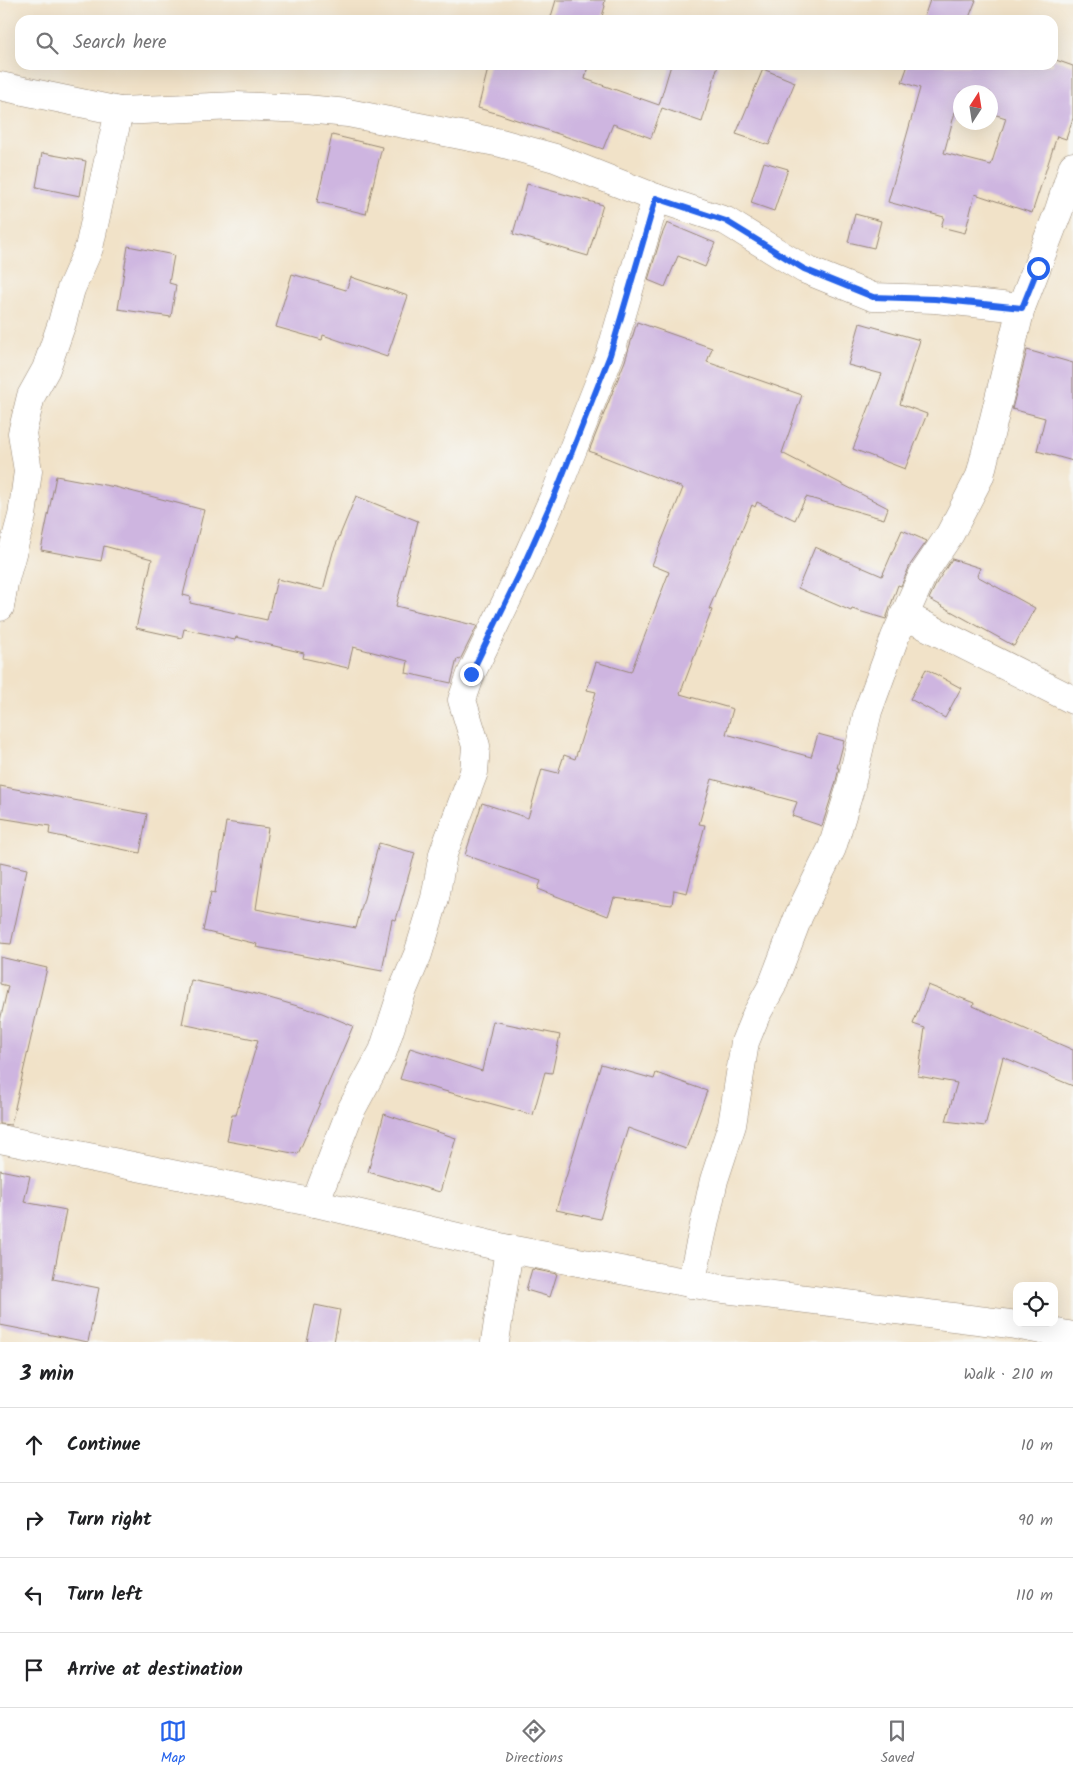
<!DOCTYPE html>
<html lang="en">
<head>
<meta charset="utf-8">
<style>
  body { margin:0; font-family:Kalam,sans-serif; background:#f6f6f6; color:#202124 }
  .controls { position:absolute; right:15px; bottom:15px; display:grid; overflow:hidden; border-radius:10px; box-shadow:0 5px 20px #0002 }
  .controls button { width:45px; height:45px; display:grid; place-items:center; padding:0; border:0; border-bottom:1px solid #e0e0e0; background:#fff; color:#202124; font:25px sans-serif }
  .compass { position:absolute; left:953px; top:85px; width:45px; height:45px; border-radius:50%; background:#fff; box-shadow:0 5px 20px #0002; rotate:12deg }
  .stop { position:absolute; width:15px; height:15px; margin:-11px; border:4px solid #2563eb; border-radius:50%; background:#fff }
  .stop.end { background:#2563eb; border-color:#fff; box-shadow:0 1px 5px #0008 }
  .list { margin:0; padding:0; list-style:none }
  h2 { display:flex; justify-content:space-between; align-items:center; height:65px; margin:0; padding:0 20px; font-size:21px }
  h2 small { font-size:16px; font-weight:400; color:#757577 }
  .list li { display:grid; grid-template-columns:32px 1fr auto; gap:15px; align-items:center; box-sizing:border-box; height:75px; padding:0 20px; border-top:1px solid #e0e0e0 }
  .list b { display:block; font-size:19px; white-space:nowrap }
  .list em { font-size:16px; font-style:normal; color:#757577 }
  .icon { flex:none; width:28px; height:28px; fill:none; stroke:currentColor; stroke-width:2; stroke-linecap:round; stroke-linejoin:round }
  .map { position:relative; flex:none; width:1073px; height:1342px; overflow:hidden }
  .search { position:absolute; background:#fff; box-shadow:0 5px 20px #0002; left:15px; right:15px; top:15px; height:55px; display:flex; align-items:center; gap:12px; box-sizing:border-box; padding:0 18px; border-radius:15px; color:#757577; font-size:19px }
  .sheet { height:365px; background:#fff }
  nav { display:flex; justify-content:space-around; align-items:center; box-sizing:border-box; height:70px; border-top:1px solid #e0e0e0; background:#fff; font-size:14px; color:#757577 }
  nav a { display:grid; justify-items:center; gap:2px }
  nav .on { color:#2563eb }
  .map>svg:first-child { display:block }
</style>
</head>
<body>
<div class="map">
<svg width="1073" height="1342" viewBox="0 0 1073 1342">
  <rect width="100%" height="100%" fill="#f6f6f2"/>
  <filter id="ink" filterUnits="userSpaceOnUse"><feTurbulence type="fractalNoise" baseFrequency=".02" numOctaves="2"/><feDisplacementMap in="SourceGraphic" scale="10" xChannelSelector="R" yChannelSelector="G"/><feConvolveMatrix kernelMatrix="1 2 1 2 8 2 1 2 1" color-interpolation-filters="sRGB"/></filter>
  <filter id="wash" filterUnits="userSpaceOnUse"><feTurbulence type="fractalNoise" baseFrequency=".0096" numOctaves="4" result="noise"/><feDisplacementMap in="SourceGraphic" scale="20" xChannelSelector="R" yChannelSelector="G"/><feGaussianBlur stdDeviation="1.12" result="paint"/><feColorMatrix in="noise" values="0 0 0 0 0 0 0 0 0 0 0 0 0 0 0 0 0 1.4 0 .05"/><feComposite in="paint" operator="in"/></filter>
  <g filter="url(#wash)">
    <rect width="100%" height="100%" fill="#f1e2c8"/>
    <g id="blocks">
      <g fill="#ceb5e0" fill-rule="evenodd">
        <path d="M 556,0 L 605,0 L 604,5 L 605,6 L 601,20 L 550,20 Z"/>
        <path d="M 930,0 L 976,0 L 968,20 L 923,20 Z"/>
        <path d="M 1053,59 L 1073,66 L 1073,118 L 1066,139 L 1057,136 L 1032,213 L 975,194 L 965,233 L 941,227 L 944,217 L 888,202 L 920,88 L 902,82 L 908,65 L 1053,65 ZM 960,92 L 990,92 L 990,113 L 1006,118 L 991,165 L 944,153 L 958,101 L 960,102 Z"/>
        <path d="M 489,65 L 588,65 L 585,79 L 659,105 L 671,65 L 718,65 L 702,122 L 662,108 L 651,138 L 613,124 L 603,149 L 499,114 L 478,108 Z"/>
        <path d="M 763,69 L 795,82 L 769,145 L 736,134 Z"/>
        <path d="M 332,135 L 382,147 L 366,214 L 317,202 Z"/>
        <path d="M 42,153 L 86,161 L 80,196 L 36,187 Z"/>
        <path d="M 764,162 L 788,169 L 774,211 L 751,203 Z"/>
        <path d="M 527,184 L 603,205 L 588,256 L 513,234 Z"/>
        <path d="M 855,214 L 881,221 L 874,248 L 848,242 Z"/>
        <path d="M 667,223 L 715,243 L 705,267 L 678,256 L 665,287 L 648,280 L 661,237 Z"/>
        <path d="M 128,246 L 174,255 L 169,283 L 176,285 L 171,317 L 118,309 Z"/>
        <path d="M 292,274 L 346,290 L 351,277 L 408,296 L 387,357 L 323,335 L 322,340 L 276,327 Z"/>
        <path d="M 637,322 L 712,348 L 707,362 L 802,395 L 782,453 L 888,508 L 884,519 L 806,497 L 795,520 L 757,502 L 755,507 L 752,505 L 709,609 L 712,610 L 680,694 L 733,709 L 726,734 L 811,757 L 818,734 L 844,741 L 837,768 L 839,768 L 835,785 L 822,826 L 792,816 L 797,802 L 712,779 L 699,824 L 705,825 L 687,893 L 674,890 L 672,905 L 614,898 L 608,916 L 538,889 L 541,881 L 465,855 L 482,803 L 528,818 L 542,769 L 558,773 L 564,755 L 575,759 L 596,692 L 587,690 L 596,662 L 631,672 L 669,572 L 652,565 L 683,488 L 589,451 L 625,361 Z"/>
        <path d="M 860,323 L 920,340 L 900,404 L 927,414 L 905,469 L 853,449 L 882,374 L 848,365 Z"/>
        <path d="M 1027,350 L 1073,363 L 1073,461 L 1037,451 L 1045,418 L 1012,409 Z"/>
        <path d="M 56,476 L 115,487 L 204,510 L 183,595 L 191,597 L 190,603 L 267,620 L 277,579 L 323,590 L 333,552 L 356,496 L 418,521 L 396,606 L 477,626 L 460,660 L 457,659 L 451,683 L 406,673 L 408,661 L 353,647 L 348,668 L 303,658 L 304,653 L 236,637 L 235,640 L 184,629 L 182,638 L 136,628 L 152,559 L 104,546 L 101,561 L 41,550 Z"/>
        <path d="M 902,530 L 927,541 L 910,565 L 901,586 L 898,585 L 886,619 L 852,609 L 851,611 L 798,588 L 815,547 L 882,576 Z"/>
        <path d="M 952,559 L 980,568 L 977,576 L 1035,608 L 1014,646 L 929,599 L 937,582 Z"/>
        <path d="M 926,669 L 961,688 L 945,718 L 910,699 Z"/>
        <path d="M 0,786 L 147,814 L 140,853 L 49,834 L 50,826 L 0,818 Z"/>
        <path d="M 226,822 L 268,828 L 256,909 L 356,928 L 379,843 L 415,853 L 396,920 L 392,919 L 382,971 L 256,947 L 257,944 L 203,931 L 211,892 L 215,893 Z"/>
        <path d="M 0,863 L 27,869 L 11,944 L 0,943 Z"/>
        <path d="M 0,957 L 47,968 L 11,1125 L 0,1124 L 0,1021 L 8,986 L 0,984 Z"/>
        <path d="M 191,980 L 252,993 L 322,1013 L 353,1026 L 298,1154 L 227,1141 L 232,1115 L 236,1115 L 258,1040 L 182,1024 Z"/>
        <path d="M 928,985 L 974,1003 L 973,1006 L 1073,1050 L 1073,1086 L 1003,1057 L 985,1126 L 946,1121 L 957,1083 L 918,1076 L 925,1028 L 913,1024 Z"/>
        <path d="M 493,1021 L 560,1035 L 552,1073 L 545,1072 L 533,1115 L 400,1079 L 410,1048 L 482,1071 Z"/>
        <path d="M 601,1064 L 654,1079 L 656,1073 L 707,1091 L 686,1149 L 628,1128 L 600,1219 L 556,1210 Z"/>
        <path d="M 384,1114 L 456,1138 L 440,1192 L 368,1172 Z"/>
        <path d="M 0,1170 L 30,1176 L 24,1202 L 66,1210 L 53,1279 L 99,1288 L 88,1342 L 0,1325 Z"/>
        <path d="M 532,1269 L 557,1274 L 550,1297 L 526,1290 Z"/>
        <path d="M 315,1305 L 340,1310 L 334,1342 L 307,1342 Z"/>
      </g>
    </g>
  </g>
  <g filter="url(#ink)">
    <use href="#blocks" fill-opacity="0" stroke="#968673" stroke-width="1"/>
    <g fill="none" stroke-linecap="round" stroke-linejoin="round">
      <g stroke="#968673" stroke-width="29">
        <g id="minor">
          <path d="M 0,86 L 119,111 L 236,106 L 306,109 L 348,113 L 501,143 L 555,158 L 656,198 L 726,221 L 804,269 L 873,297 L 935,299 L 1021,308"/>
          <path d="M 0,607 L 4,583 L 22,516 L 28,471 L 22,433 L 31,396 L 46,369 L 62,323 L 71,289 L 89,248 L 119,111"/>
          <path d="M 904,615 L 1073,700"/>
          <path d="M 0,1139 L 315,1203 L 509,1249 L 716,1288 L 1010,1324 L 1073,1336"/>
          <path d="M 315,1203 L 350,1112 L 383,1051 L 402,992 L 418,954 L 435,898 L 443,854 L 474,772 L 476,746 L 462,700 L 471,674 L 520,573 L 556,492 L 610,355 L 656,198"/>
          <path d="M 691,1284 L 714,1180 L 732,1125 L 745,1042 L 756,1015 L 772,986 L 799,915 L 832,848 L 850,789 L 868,711 L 895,637 L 923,574 L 950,534 L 980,476 L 1021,308 L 1059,210 L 1073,166"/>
          <path d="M 495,1342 L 509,1249"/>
        </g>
      </g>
      <use href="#minor" stroke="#fff" stroke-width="28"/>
    </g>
  </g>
  <g fill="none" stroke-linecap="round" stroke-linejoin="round" filter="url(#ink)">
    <path stroke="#2563eb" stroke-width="6" d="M 471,674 L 520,573 L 556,492 L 610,355 L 656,198 L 726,221 L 804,269 L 873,297 L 935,299 L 1022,308 L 1038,268"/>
  </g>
</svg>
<div class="controls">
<button><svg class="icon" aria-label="locate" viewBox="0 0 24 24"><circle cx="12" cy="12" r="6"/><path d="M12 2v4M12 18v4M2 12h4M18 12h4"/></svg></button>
</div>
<svg class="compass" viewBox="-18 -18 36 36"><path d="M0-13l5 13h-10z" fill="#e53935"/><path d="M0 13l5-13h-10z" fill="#757577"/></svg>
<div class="stop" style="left:1038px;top:268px"></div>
<div class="stop end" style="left:471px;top:674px"></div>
<div class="search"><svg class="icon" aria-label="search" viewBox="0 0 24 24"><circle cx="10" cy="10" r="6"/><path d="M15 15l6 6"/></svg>Search here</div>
</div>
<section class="sheet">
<h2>3 min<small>Walk · 210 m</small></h2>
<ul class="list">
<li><svg class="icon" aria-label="ahead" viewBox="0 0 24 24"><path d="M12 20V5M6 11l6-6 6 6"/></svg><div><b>Continue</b></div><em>10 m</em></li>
<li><svg class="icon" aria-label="right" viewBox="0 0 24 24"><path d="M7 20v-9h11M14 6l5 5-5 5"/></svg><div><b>Turn right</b></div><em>90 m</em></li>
<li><svg class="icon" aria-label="left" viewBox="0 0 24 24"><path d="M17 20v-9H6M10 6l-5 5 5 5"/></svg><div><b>Turn left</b></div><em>110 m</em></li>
<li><svg class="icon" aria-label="arrive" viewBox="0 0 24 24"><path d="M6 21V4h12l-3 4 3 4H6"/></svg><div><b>Arrive at destination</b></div></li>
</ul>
</section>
<nav>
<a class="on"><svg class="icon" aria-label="map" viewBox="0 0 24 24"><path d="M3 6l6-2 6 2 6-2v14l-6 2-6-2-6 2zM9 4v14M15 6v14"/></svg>Map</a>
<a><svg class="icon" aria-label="directions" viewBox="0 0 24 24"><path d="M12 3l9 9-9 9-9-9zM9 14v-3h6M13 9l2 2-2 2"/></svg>Directions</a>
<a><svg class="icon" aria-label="saved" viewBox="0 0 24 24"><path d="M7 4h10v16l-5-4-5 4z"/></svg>Saved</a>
</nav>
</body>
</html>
